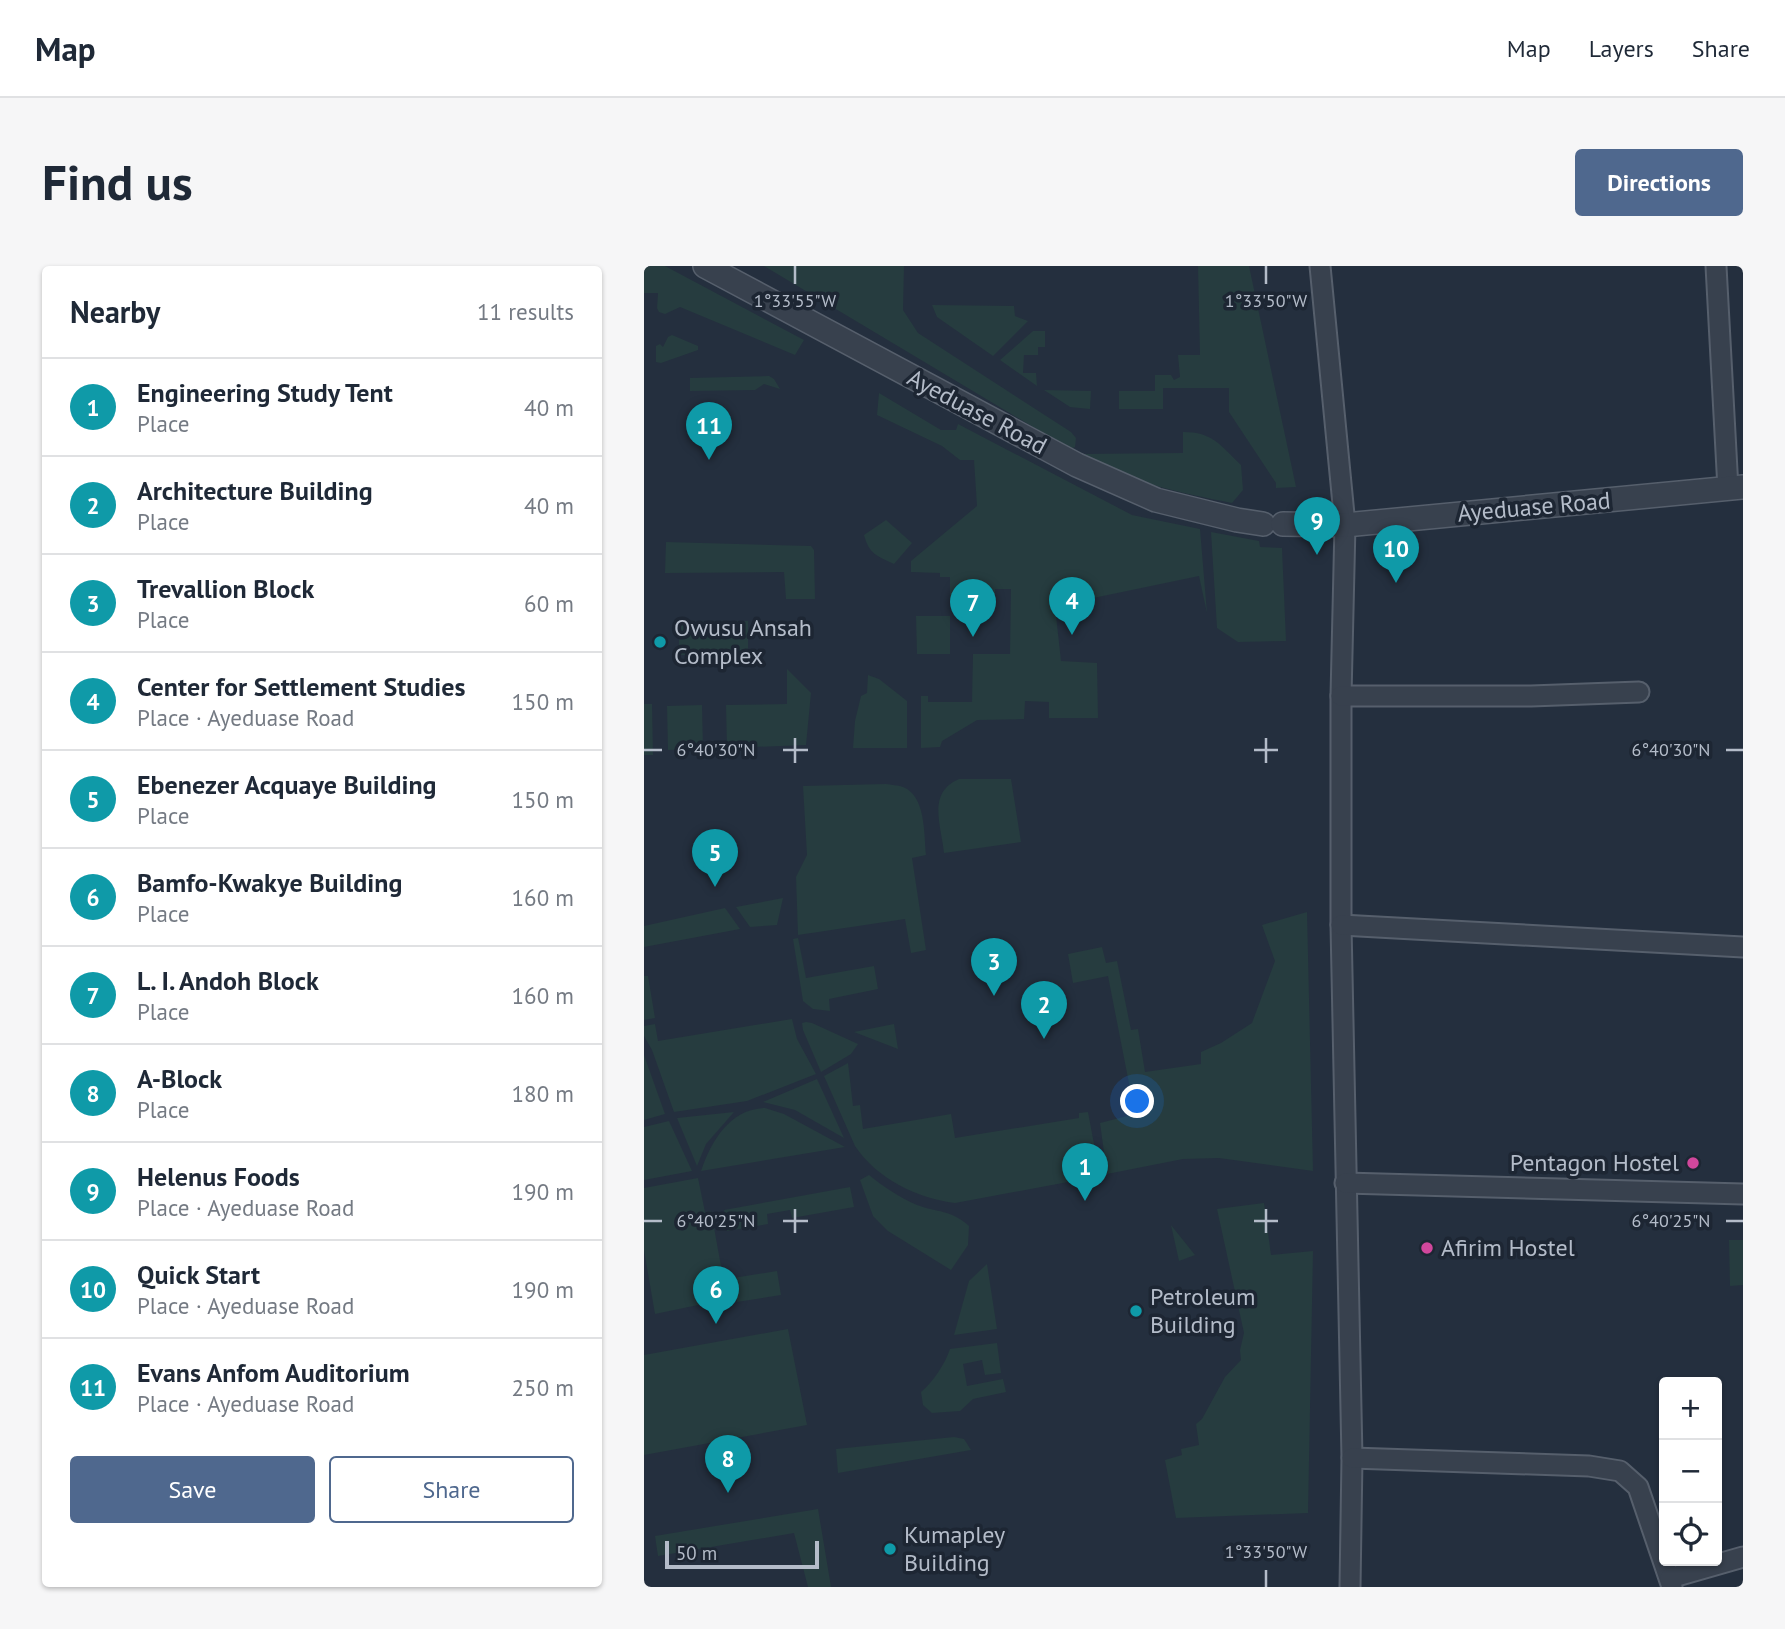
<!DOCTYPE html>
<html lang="en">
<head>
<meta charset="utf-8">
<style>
  body { margin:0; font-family:"PT Sans",sans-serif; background:#f6f6f7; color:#1f2937 }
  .controls { position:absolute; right:21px; bottom:21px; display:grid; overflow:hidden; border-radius:7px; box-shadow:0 2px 5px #0004 }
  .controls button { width:63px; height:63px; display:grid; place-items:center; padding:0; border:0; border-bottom:2px solid #e0e1e3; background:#fff; color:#1f2937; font:35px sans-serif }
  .scale { position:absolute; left:21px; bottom:18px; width:154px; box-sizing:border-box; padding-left:7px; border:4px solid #b4bcc9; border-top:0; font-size:19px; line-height:24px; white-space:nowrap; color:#b4bcc9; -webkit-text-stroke:5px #1d2633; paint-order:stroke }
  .you { position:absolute; left:494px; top:836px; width:24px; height:24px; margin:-18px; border:5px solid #fff; border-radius:50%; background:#1a73e8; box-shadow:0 0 0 10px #1a73e833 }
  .badge { display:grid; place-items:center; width:46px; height:46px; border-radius:50%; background:#4f688e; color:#fff; font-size:23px; font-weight:700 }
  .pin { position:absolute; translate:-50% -58px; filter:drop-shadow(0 2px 4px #0008) }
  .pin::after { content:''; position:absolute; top:37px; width:24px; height:21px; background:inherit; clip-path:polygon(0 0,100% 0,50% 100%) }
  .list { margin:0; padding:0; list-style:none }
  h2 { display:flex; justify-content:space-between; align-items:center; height:91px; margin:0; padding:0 28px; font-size:30px }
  h2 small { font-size:23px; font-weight:400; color:#747a83 }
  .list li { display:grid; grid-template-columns:46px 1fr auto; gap:21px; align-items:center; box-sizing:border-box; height:98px; padding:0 28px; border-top:2px solid #e0e1e3 }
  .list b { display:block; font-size:26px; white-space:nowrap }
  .list p { margin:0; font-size:23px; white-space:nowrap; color:#747a83 }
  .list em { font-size:23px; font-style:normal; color:#747a83 }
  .actions { display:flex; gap:14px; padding:21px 28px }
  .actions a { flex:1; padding:16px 0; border:2px solid #4f688e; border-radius:7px; text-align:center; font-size:24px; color:#4f688e }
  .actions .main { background:#4f688e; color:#fff }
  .icon { flex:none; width:38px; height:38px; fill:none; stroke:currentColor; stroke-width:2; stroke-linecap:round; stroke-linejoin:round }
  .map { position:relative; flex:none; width:1099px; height:1321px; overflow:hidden; border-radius:7px }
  header { display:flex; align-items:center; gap:42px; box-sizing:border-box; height:98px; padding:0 35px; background:#fff; border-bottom:2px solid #e0e1e3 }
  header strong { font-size:33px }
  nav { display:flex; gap:38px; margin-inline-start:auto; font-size:24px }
  .intro { display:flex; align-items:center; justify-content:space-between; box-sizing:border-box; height:168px; padding:0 42px }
  h1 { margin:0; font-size:49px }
  .button { padding:18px 32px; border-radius:7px; background:#4f688e; color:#fff; font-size:24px; font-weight:700 }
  main { display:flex; gap:42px; padding:0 42px }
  aside { flex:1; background:#fff; border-radius:7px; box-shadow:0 2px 5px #0004 }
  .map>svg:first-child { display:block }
</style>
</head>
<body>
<header>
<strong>Map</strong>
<nav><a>Map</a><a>Layers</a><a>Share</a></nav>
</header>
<div class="intro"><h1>Find us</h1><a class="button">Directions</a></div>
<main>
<aside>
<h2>Nearby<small>11 results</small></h2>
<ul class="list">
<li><span class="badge" style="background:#0f9aa8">1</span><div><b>Engineering Study Tent</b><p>Place</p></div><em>40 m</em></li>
<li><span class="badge" style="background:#0f9aa8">2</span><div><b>Architecture Building</b><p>Place</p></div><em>40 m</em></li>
<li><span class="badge" style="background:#0f9aa8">3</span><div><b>Trevallion Block</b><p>Place</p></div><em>60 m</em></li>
<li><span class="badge" style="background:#0f9aa8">4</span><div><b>Center for Settlement Studies</b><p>Place · Ayeduase Road</p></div><em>150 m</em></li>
<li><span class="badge" style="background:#0f9aa8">5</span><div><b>Ebenezer Acquaye Building</b><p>Place</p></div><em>150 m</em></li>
<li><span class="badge" style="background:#0f9aa8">6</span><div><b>Bamfo-Kwakye Building</b><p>Place</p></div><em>160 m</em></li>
<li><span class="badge" style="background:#0f9aa8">7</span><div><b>L. I. Andoh Block</b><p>Place</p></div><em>160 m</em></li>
<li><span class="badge" style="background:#0f9aa8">8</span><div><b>A-Block</b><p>Place</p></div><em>180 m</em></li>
<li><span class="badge" style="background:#0f9aa8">9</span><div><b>Helenus Foods</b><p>Place · Ayeduase Road</p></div><em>190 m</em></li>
<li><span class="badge" style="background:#0f9aa8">10</span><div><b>Quick Start</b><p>Place · Ayeduase Road</p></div><em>190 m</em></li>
<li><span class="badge" style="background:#0f9aa8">11</span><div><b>Evans Anfom Auditorium</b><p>Place · Ayeduase Road</p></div><em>250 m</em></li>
</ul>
<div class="actions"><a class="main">Save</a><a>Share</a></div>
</aside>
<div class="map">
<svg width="1099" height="1321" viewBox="0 0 1099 1321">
  <rect width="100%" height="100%" fill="#242f3e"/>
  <g fill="#263c3f">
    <path d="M 0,0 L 21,0 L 160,74 L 151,89 L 36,41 L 21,48 L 15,46 L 13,42 L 14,27 L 0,27 Z"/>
    <path d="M 120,0 L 260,0 L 259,44 L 274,67 L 427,166 L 432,172 L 431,181 L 426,183 Z"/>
    <path d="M 554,0 L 605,0 L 652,221 L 632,222 L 632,217 L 585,146 L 585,122 L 519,122 L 519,143 L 475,143 L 475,125 L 511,125 L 511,109 L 527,109 L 530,114 L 536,111 L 534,89 L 556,89 Z"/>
    <path d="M 288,39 L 370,40 L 371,50 L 384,55 L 349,90 L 293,51 Z"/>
    <path d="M 389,65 L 401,65 L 401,81 L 394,81 L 394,89 L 380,89 L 379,107 L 392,107 L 393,120 L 356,94 Z"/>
    <path d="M 28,69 L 54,80 L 54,84 L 17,97 L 12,96 L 12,80 L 16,78 L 19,81 L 24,71 Z"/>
    <path d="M 125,110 L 130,113 L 136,123 L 120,118 L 111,124 L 46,125 L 46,112 Z"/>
    <path d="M 400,124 L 447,125 L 446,143 L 426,141 Z"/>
    <path d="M 235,127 L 297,164 L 312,164 L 314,158 L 488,249 L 556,263 L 563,347 L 555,310 L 411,340 L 417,395 L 453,397 L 454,452 L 405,452 L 405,436 L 381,435 L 380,453 L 333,454 L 298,475 L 296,481 L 277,482 L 277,430 L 284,430 L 284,436 L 328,436 L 329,388 L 366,388 L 367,323 L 351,323 L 351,331 L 306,331 L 306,311 L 296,311 L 296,307 L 267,306 L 267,295 L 333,240 L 330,194 L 316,194 L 298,180 L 233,149 Z"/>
    <path d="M 539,166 C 569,166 576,179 597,199 L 599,224 L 588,237 C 537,227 480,215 436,188 L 539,187 Z"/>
    <path d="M 242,254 L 268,277 L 250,298 C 233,290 225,288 220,269 Z"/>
    <path d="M 567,266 L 615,275 L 616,281 L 638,282 L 642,375 L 594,376 L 573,362 Z"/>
    <path d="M 22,276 L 167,280 L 170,284 L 171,333 L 142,333 L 140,306 L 21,307 Z"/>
    <path d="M 272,350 L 306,350 L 306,388 L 273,388 Z"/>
    <path d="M 104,355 L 104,388 L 35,389 L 35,356 Z"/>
    <path d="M 143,403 L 167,427 L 162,479 L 83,482 L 82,439 L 143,438 Z"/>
    <path d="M 224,409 L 235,413 L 263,435 L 263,482 L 209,482 L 211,455 L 217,430 L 223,427 Z"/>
    <path d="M 0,438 L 8,438 L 9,489 L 0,489 Z"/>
    <path d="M 58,439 L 59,483 L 24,484 L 23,440 Z"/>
    <path d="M 315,513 L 367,513 L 377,576 L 300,587 C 297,558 283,527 315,513 Z"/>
    <path d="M 242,518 C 247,519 254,519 259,521 C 282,530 280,568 282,589 L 268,592 L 282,684 L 267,687 L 261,653 L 154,669 L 152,611 L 163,589 L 159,520 Z"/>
    <path d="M 139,632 L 133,659 L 106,661 L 92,641 Z"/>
    <path d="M 81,642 L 96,663 L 0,681 L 0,660 Z"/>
    <path d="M 663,646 L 669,905 L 575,892 L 539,893 L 463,908 L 456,857 L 491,848 L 464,710 L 429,717 L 424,688 L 458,681 L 462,697 L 473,695 L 487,764 L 494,763 L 501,806 L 557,798 L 557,786 L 577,777 L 608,757 L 631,695 L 618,659 Z"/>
    <path d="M 154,672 L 162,712 L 230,700 L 234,723 L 185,733 L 186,745 L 169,743 L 159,735 L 149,673 Z"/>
    <path d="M 0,710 L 4,710 L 11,752 L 0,754 Z"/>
    <path d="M 148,753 L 153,773 L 172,808 L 103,835 L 30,846 L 8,784 L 0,770 L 0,760 L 11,758 L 14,775 Z"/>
    <path d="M 162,756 L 168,757 L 214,778 L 207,788 L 177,806 L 159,764 L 158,757 Z"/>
    <path d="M 250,758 L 254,783 L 210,766 Z"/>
    <path d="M 0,789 L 21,848 L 0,854 Z"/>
    <path d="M 204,797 L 209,840 L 216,839 L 219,863 L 307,848 L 311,872 L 435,852 L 435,847 L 444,846 L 456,910 L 311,937 C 273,932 233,913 211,880 L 180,810 Z"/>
    <path d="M 173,813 L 200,872 L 151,844 L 119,836 Z"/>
    <path d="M 121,842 L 140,848 L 201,881 L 57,905 C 67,875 86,843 121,842 Z"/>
    <path d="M 90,846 L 62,878 L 53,900 L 33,852 Z"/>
    <path d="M 25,855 L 48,905 L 0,914 L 0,861 Z"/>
    <path d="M 225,909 C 240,921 255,931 273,939 C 294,947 306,943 325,960 L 324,979 L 307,1004 L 244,965 L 229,950 L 216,914 Z"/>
    <path d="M 54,912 L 61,946 L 67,945 L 83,1033 L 11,1048 L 0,984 L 0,922 Z"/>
    <path d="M 206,921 L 210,941 L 148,952 L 146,944 L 123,948 L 124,958 L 83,965 L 80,944 Z"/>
    <path d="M 620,937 L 627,989 L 669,985 L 664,1247 L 532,1252 L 521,1194 L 538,1189 L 537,1183 L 555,1179 L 552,1158 L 558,1153 L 581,1111 L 597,1094 L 596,1084 L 600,1067 L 573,943 Z"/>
    <path d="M 527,959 L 551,989 L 535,995 Z"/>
    <path d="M 1085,974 L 1099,974 L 1099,1019 L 1086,1020 Z"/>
    <path d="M 343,998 L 353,1063 L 310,1069 L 325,1015 Z"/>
    <path d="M 133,1005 L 137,1029 L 93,1036 L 89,1012 Z"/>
    <path d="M 144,1063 L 163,1159 L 0,1189 L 0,1089 Z"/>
    <path d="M 353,1077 L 357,1107 L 341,1109 L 338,1094 L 319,1098 L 323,1120 L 359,1113 L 362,1126 L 329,1133 L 316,1145 L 288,1147 L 279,1139 L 277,1126 C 289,1116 301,1098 306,1083 Z"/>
    <path d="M 310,1171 L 320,1173 L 327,1184 L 194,1207 L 192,1183 Z"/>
    <path d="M 174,1243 L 187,1321 L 164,1321 L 150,1267 L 14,1290 L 11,1270 Z"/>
  </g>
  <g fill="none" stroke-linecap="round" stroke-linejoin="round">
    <g stroke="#565f6c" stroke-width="23">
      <g id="minor">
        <path d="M 676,0 L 701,259 L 697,430 L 697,659 L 708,1192 L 706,1321"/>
        <path d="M 1072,0 L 1084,223"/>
        <path d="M 697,430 L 887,430 L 995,426"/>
        <path d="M 697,659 L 1099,681"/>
        <path d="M 701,917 L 1099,928"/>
        <path d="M 708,1192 L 945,1200 L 976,1205 L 994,1221 L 1028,1321"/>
        <path d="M 1026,1312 L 1099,1291"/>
      </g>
    </g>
    <g stroke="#565f6c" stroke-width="26">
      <g id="tertiary">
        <path d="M 61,0 L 433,199 L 512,234 L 593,254 L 619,258"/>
        <path d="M 639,258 L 701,259 L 1099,221"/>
      </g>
    </g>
    <use href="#minor" stroke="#38414e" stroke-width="19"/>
    <use href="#tertiary" stroke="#38414e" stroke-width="23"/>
  </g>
  <path fill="none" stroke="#b4bcc9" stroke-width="2.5" d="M 151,0 L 151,18M 622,0 L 622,18M 151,472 L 151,497M 622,472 L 622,497M 0,484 L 18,484M 139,484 L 164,484M 610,484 L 634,484M 1082,484 L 1099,484M 151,943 L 151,967M 622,943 L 622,967M 0,955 L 18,955M 139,955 L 164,955M 610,955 L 634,955M 1082,955 L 1099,955M 622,1304 L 622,1321"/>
  <g fill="#0f9aa8" stroke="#1d2633" stroke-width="2.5">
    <circle cx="16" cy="376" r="7"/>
    <circle cx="492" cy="1045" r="7"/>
    <circle cx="246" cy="1283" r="7"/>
  </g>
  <g fill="#d1479c" stroke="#1d2633" stroke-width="2.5">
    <circle cx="1049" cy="897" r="7"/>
    <circle cx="783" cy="982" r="7"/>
  </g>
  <g text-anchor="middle" stroke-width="7" stroke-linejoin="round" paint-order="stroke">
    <g font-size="24" fill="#b4bcc9" stroke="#1d2633">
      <text transform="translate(333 146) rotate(28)" y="8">Ayeduase Road</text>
      <text transform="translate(890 241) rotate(-5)" y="8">Ayeduase Road</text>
    </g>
    <g font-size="24" fill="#b4bcc9" stroke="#1d2633" text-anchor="start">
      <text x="30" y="370">Owusu Ansah<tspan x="30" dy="28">Complex</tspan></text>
      <text x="1035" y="905" text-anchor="end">Pentagon Hostel</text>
      <text x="797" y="990">Afirim Hostel</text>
      <text x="506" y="1039">Petroleum<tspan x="506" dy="28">Building</tspan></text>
      <text x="260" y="1277">Kumapley<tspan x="260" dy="28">Building</tspan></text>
    </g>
  </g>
  <g font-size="18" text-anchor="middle" fill="#b4bcc9" stroke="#1d2633" stroke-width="7" stroke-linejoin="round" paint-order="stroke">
    <text x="151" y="41">1°33'55"W</text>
    <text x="622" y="41">1°33'50"W</text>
    <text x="72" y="490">6°40'30"N</text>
    <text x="1027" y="490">6°40'30"N</text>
    <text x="72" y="961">6°40'25"N</text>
    <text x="1027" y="961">6°40'25"N</text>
    <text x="622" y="1292">1°33'50"W</text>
  </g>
</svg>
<div class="controls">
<button>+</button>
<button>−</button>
<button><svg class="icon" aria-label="locate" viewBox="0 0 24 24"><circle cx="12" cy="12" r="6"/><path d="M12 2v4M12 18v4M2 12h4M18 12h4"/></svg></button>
</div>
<div class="scale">50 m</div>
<div class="you"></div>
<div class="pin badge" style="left:441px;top:935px;background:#0f9aa8">1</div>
<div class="pin badge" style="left:400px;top:773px;background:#0f9aa8">2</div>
<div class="pin badge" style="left:350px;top:730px;background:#0f9aa8">3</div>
<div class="pin badge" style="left:428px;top:369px;background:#0f9aa8">4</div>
<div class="pin badge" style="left:71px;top:621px;background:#0f9aa8">5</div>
<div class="pin badge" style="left:72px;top:1058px;background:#0f9aa8">6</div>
<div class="pin badge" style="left:329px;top:371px;background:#0f9aa8">7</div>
<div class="pin badge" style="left:84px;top:1227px;background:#0f9aa8">8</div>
<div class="pin badge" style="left:673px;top:289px;background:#0f9aa8">9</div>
<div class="pin badge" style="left:752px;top:317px;background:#0f9aa8">10</div>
<div class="pin badge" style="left:65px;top:194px;background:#0f9aa8">11</div>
</div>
</main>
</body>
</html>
